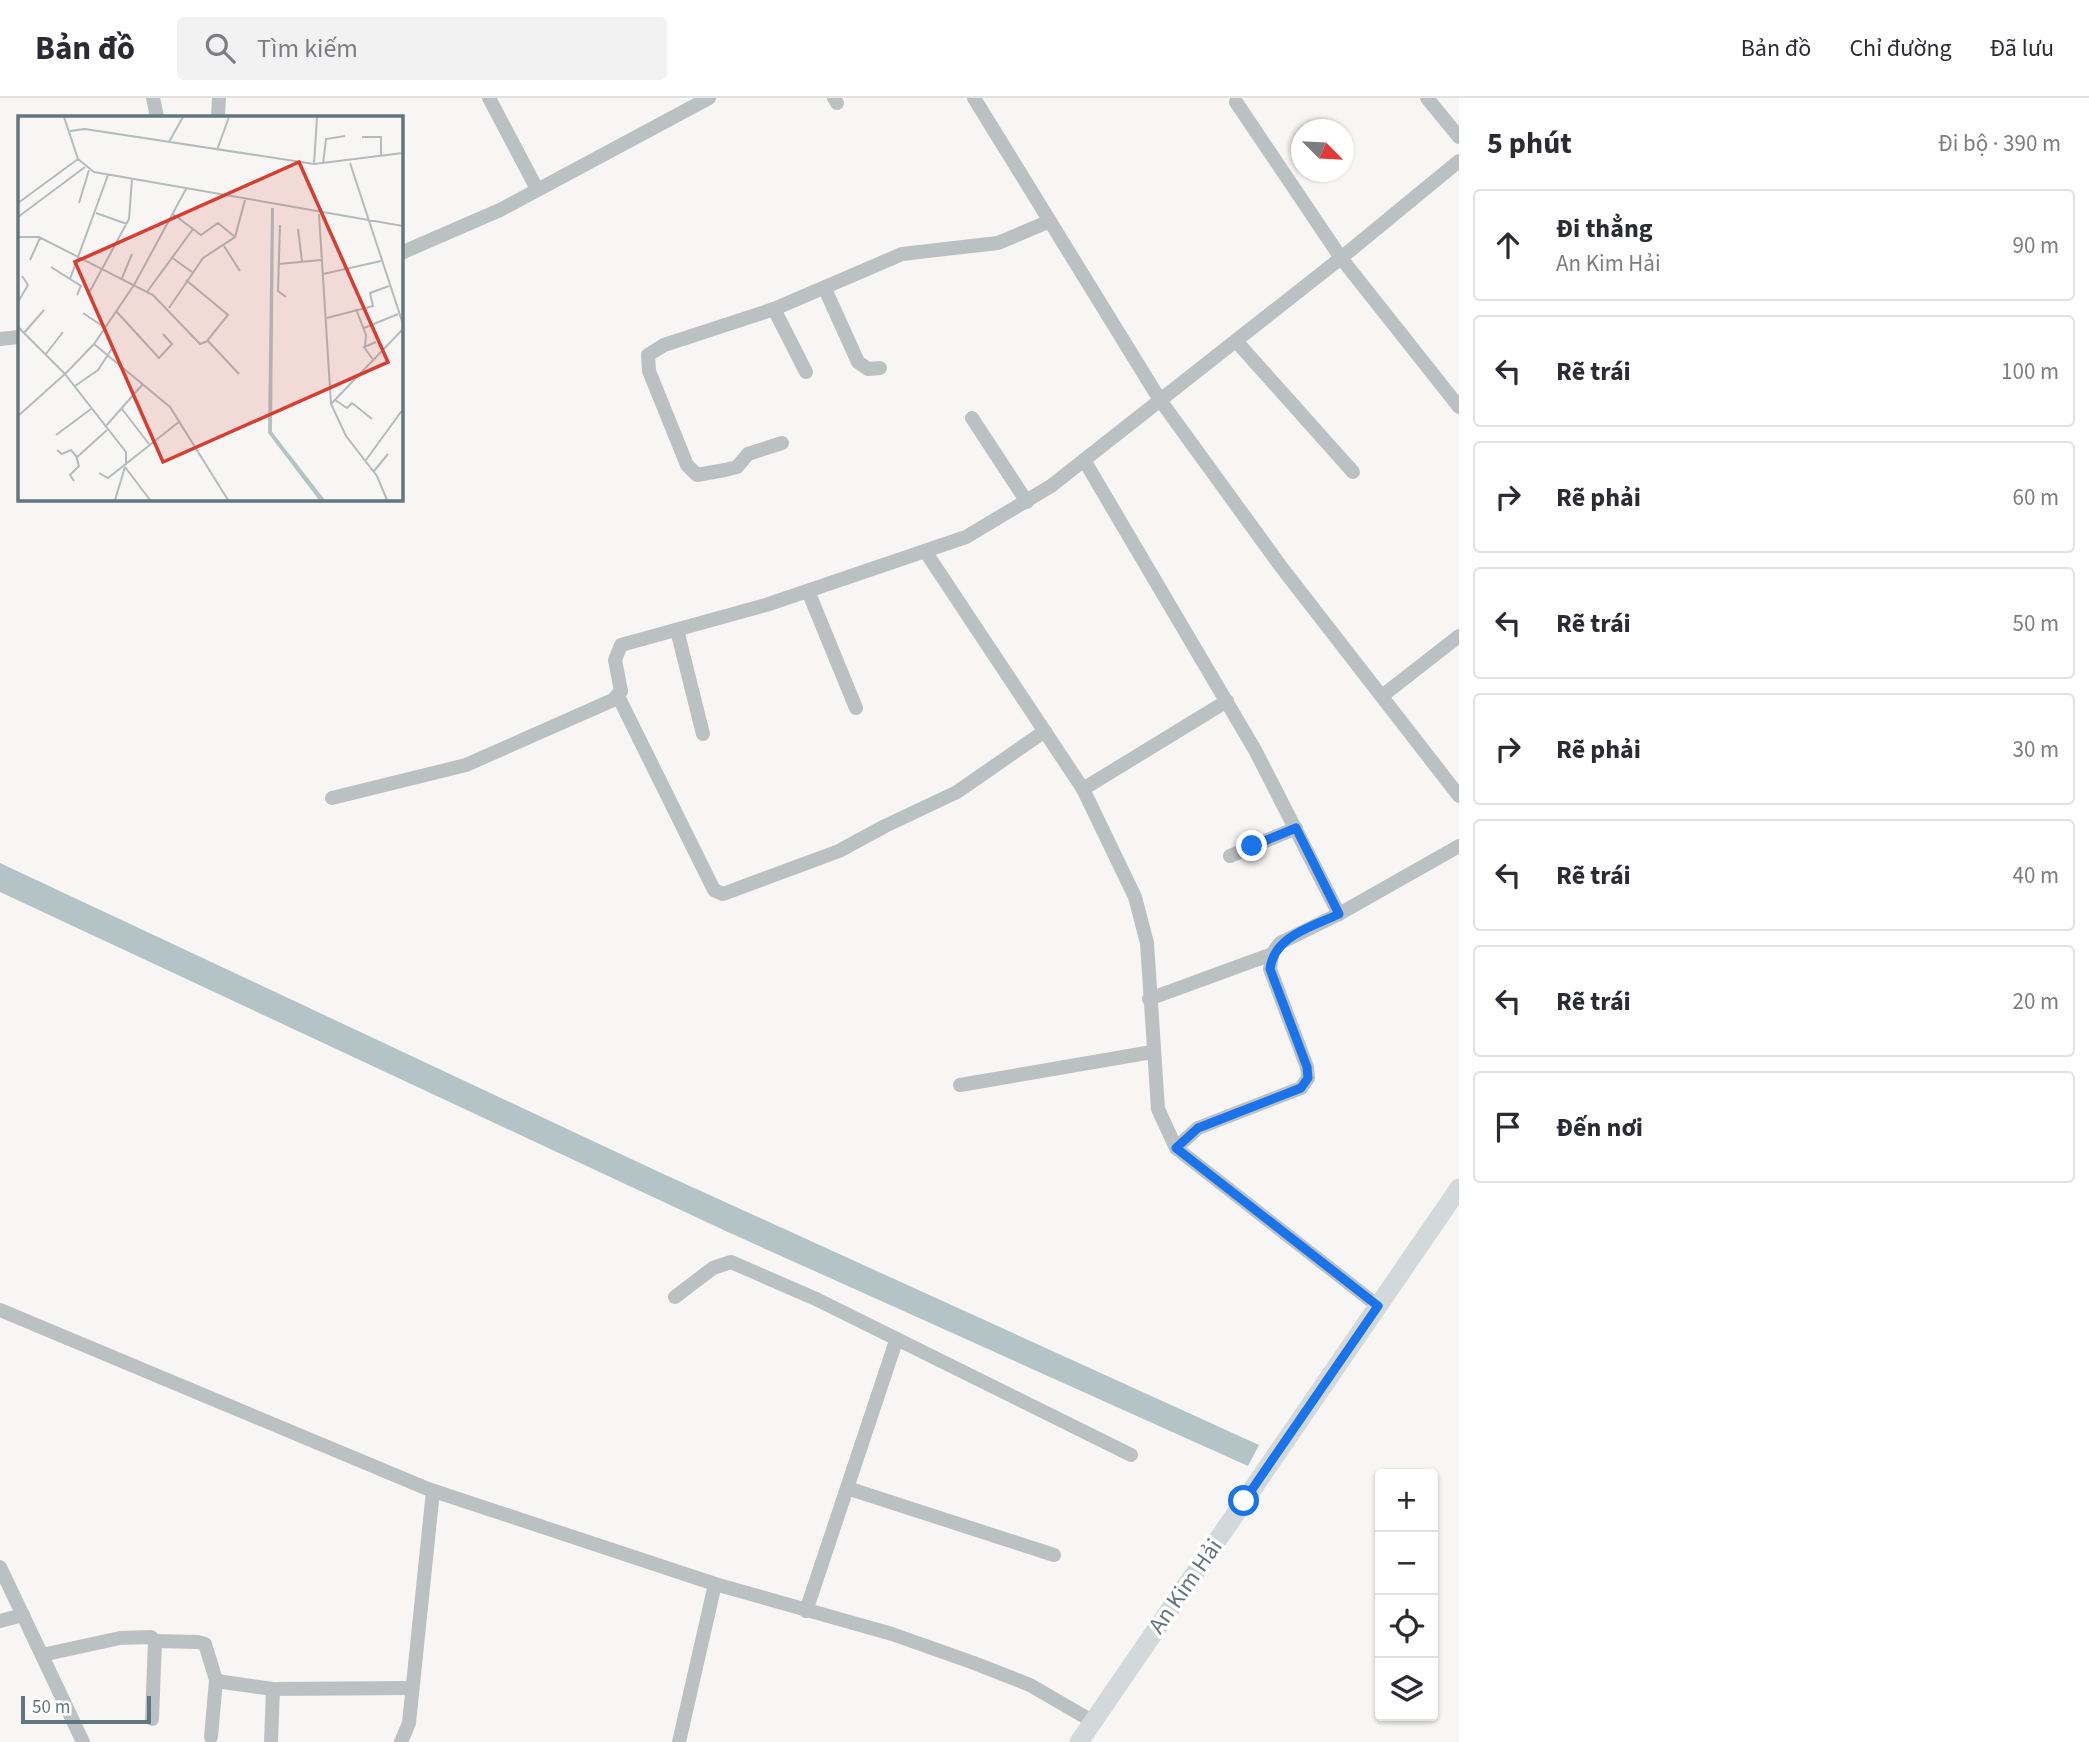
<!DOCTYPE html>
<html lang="vi">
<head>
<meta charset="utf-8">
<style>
  body { margin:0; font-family:"Source Sans 3",sans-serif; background:#f2f2f3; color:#2b2b33 }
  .controls { position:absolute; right:21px; bottom:21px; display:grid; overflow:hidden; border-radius:7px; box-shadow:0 2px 5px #0004 }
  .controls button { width:63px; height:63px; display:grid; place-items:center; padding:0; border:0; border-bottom:2px solid #e1e1e2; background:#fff; color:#2b2b33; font:35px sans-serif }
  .compass { position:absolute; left:1291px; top:21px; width:63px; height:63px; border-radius:50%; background:#fff; box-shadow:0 2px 5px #0004; rotate:114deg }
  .scale { position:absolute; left:21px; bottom:18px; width:130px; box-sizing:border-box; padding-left:7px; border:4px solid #64767d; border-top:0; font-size:19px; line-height:24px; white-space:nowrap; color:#64767d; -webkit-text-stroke:5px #fff; paint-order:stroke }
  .stop { position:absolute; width:21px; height:21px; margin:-16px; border:5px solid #1a73e8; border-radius:50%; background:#fff }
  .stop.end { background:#1a73e8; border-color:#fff; box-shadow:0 2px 7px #0008 }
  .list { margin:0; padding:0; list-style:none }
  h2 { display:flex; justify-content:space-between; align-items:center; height:91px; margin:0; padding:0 28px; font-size:30px }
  h2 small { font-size:23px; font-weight:400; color:#7c7c81 }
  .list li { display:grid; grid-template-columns:46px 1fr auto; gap:21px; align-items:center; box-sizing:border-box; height:112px; margin:0 14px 14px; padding:0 14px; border:2px solid #e1e1e2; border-radius:7px }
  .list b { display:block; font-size:26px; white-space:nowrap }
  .list p { margin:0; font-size:23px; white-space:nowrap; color:#7c7c81 }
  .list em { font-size:23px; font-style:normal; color:#7c7c81 }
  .icon { flex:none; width:38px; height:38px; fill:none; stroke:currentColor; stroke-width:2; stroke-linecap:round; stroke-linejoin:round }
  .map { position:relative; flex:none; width:1459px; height:1644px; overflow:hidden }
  header { display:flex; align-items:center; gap:42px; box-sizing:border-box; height:98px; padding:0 35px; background:#fff; border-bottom:2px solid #e1e1e2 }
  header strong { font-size:33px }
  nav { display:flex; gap:38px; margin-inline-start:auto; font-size:24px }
  .search { width:490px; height:63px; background:#f2f2f3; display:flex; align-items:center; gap:18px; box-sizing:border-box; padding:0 24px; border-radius:7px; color:#7c7c81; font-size:26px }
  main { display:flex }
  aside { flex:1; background:#fff }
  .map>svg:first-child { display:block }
</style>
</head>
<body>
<header>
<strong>Bản đồ</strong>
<div class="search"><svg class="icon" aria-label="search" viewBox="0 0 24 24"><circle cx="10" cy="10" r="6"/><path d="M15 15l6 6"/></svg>Tìm kiếm</div>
<nav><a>Bản đồ</a><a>Chỉ đường</a><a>Đã lưu</a></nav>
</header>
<main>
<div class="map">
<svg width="1459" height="1644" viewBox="0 0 1459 1644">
  <rect width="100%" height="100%" fill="#f7f6f4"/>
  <path fill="#b4c3c5" d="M 0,765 L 659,1074 L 1259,1347 L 1248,1368 L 730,1135 L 0,794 Z"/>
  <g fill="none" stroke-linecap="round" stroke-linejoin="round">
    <g stroke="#bbc1c3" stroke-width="14">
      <path d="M 153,0 L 157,19"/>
      <path d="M 489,0 L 537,91"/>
      <path d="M 834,0 L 837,5"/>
      <path d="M 974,0 L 1160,302 L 1282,470 L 1459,698"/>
      <path d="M 1427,0 L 1459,39"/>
      <path d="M 1236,4 L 1341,160 L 1459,309"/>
      <path d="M 218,19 L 219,0"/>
      <path d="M 401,155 L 500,112 L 709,0"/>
      <path d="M 825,191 L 858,264 L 868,271 L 880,270"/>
      <path d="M 774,211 L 806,274"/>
      <path d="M 0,241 L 19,239"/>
      <path d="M 1236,243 L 1353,374"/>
      <path d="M 972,320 L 1027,404"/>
      <path d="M 782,345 L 748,356 L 737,369 L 725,372 L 697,377 L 687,367 L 649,273 L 648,257 L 664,247 L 774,211 L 902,156 L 998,145 L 1050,123"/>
      <path d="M 1084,362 L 1255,652 L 1339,816"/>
      <path d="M 925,453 L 1083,691 L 1135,799 L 1147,845 L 1158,1011 L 1176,1050 L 1378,1208"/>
      <path d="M 808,493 L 856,610"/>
      <path d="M 677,532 L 703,636"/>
      <path d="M 618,598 L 714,792 L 723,796 L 839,753 L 885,728 L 957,694 L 1045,633"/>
      <path d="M 1382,598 L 1459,538"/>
      <path d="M 1083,691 L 1227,603"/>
      <path d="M 332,700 L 466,667 L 613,602 L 621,593 L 615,562 L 621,547 L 766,507 L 966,439 L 1051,388 L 1341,160 L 1459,63"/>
      <path d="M 1230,758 L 1296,730"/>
      <path d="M 1149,901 L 1272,856"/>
      <path d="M 960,987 L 1152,954"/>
      <path d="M 1176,1050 L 1198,1030 L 1301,990 L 1308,980 L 1307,969 L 1270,871 L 1272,856 L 1280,845 L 1339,816 L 1459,748"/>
      <path d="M 675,1199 L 713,1170 L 731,1164 L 816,1201 L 1131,1357"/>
      <path d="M 0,1212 L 428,1391 L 715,1486 L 892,1536 L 974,1565 L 1030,1587 L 1092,1623"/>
      <path d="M 847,1390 L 1054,1457"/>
      <path d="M 0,1469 L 83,1644"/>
      <path d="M 806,1513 L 896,1243"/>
      <path d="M 0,1523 L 23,1517"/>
      <path d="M 155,1543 L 198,1544 L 205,1546 L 216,1582 L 223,1584 L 273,1591 L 412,1590"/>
      <path d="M 42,1557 L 120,1540 L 151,1539 L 155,1543 L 152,1621"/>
      <path d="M 211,1639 L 216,1582"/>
      <path d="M 271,1644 L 273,1591"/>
      <path d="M 401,1644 L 409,1625 L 433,1393"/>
      <path d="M 679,1644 L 715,1486"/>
    </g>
    <path stroke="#d3d8da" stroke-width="19" d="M 1079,1644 L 1459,1090"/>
  </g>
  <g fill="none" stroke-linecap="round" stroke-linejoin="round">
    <path stroke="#1a73e8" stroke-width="9" d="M 1244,1403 L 1378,1208 L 1176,1050 L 1198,1030 L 1301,990 L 1308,980 L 1307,969 L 1270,871 C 1274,838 1312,829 1339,816 L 1296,730 L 1252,748"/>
  </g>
  <g text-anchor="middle" stroke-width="7" stroke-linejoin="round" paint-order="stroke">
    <g font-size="24" fill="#64767d" stroke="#fff">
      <text transform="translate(1185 1488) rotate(-55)" y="8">An Kim Hải</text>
    </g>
  </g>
  <g transform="translate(18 18)">
    <rect width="385" height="385" fill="#f7f6f4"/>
    <path d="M 253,92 L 256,92 L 254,316 L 307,384 L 301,384 L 250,317 Z" fill="#b4c3c5"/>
    <path fill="none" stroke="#b3bbbd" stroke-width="2" d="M 46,1 L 60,43 L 76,56 L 385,110M 52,15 L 67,13 L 296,48 L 385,37M 344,21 L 363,21 L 363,41M 151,26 L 165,1M 199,34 L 211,1M 332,47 L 385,208M 296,48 L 299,1M 305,48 L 308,23 L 327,20M 0,87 L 60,43M 61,87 L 71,54M 78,97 L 109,108M 155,98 L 183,119 L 200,107 L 217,121M 301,98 L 313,288 L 328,320 L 359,360 L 369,384M 0,101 L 67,51M 262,109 L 260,175 L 268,181M 280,113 L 284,145M 0,121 L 21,121 L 135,179 L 182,228 L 190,225 L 221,258M 206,130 L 222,155M 153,141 L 174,156M 12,144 L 22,122M 261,148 L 303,144M 33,151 L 52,163 L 90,59M 305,158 L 363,145M 104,162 L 114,138M 52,163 L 63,170 L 59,179M 168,164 L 210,199 L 189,225M 129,176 L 175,113M 71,177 L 111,103 L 114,63M 0,186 L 10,169 L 4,160M 151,192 L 185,142 L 217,121 L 227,84M 338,193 L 348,219 L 347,231M 98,195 L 141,242 L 154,228 L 145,218M 65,197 L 86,211M 309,202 L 355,190 L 352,177 L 371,170M 0,211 L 47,258 L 0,300M 346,212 L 380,198M 6,217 L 26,194M 76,228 L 152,291 L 210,384M 28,238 L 45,216M 356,245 L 346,231 L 358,226M 57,270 L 80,254 L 95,231M 317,284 L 329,292 L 334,287 L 354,303M 313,288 L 385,213M 104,293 L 131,328M 87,311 L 125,268M 38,319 L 73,293M 39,334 L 44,338 L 53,334 L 58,340 L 61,350 L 52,359 L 56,365M 58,342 L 89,314M 348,344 L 385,293M 108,349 L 108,336 L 47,258 L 76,228 L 116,169 L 168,73M 107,351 L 132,384M 356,355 L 370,338M 81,357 L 90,362 L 162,305M 97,384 L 107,351"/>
    <path fill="#d83d32" fill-opacity="0.15" stroke="#d83d32" stroke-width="3.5" d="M 281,46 L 370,246 L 145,346 L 57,146 Z"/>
    <rect width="385" height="385" fill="none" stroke="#64767d" stroke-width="3.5"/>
  </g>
</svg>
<div class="controls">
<button>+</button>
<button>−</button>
<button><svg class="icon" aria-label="locate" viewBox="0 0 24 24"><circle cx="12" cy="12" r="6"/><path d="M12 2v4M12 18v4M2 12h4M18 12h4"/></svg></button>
<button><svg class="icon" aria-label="layers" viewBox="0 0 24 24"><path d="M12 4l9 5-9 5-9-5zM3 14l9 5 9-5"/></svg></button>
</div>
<svg class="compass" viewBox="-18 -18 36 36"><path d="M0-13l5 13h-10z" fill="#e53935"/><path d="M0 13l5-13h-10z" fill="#7c7c81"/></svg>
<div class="scale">50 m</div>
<div class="stop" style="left:1244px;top:1403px"></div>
<div class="stop end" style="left:1252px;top:748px"></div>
</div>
<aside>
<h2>5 phút<small>Đi bộ · 390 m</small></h2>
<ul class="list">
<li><svg class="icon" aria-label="ahead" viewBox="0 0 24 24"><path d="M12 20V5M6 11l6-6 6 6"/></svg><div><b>Đi thẳng</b><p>An Kim Hải</p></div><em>90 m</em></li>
<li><svg class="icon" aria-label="left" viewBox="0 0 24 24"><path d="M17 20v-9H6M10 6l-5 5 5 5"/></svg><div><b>Rẽ trái</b></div><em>100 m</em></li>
<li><svg class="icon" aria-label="right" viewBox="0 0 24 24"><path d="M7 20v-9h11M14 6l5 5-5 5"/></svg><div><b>Rẽ phải</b></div><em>60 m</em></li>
<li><svg class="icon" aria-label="left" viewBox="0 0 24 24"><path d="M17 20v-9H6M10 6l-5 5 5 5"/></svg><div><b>Rẽ trái</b></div><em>50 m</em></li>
<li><svg class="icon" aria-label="right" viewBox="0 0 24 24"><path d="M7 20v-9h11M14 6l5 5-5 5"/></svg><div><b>Rẽ phải</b></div><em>30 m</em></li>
<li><svg class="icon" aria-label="left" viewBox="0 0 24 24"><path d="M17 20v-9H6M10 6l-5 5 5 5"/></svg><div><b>Rẽ trái</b></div><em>40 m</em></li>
<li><svg class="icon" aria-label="left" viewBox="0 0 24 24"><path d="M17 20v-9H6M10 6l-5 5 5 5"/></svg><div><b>Rẽ trái</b></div><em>20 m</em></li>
<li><svg class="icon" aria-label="arrive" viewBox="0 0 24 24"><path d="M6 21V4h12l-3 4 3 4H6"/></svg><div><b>Đến nơi</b></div></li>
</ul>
</aside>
</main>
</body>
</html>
